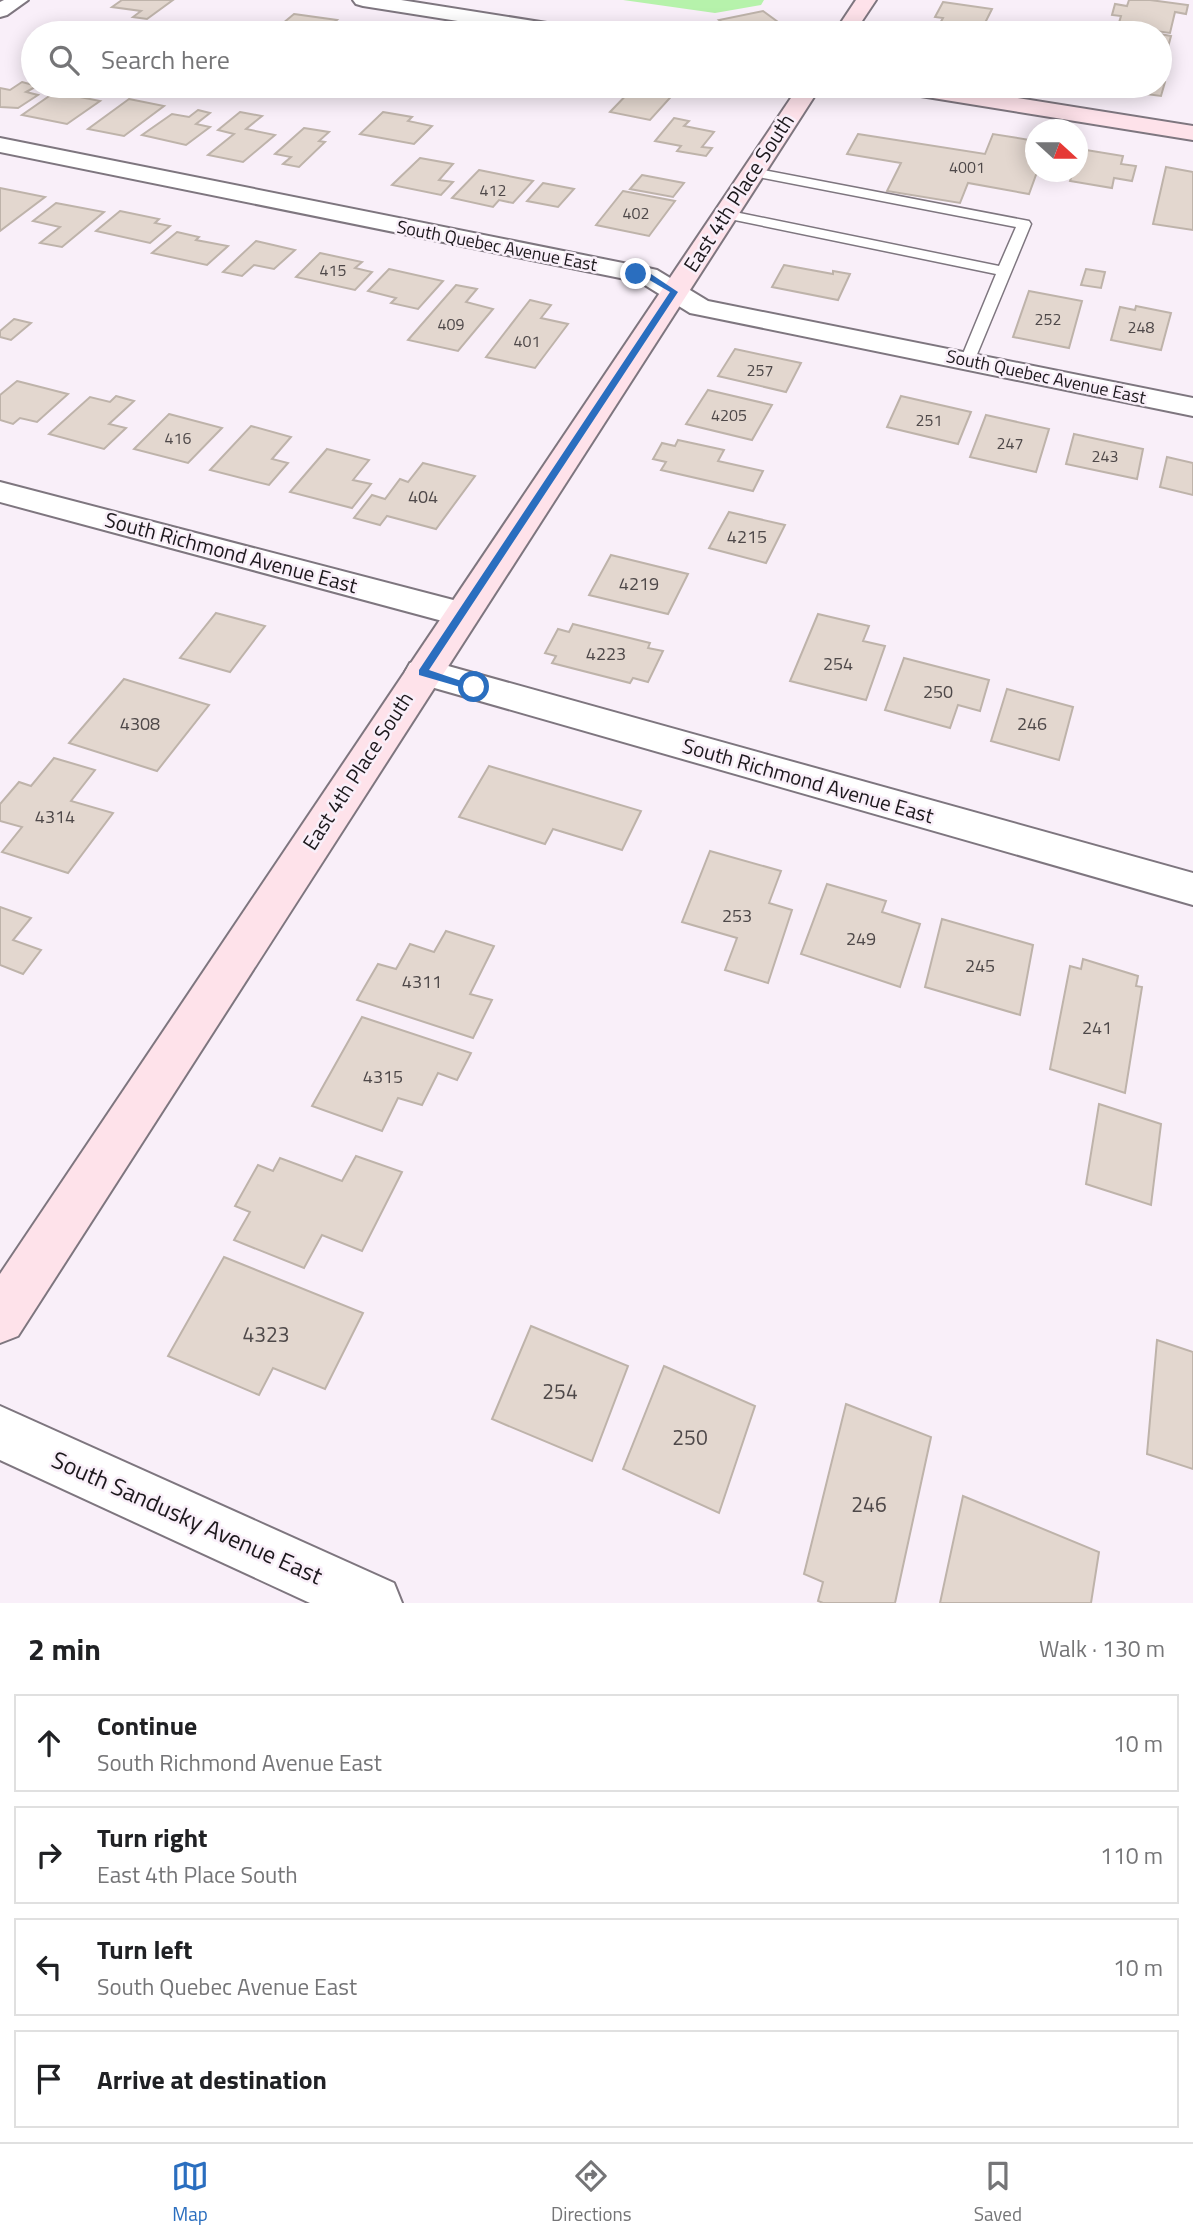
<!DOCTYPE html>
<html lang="en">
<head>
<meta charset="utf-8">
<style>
  body { margin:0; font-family:"Titillium Web",sans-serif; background:#f2f2f2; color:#202124 }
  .compass { position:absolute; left:1025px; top:119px; width:63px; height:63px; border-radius:50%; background:#fff; box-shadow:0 4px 18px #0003; rotate:111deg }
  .stop { position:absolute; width:21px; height:21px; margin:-16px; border:5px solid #2a6ebf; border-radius:50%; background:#fff }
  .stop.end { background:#2a6ebf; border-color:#fff; box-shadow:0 2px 7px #0008 }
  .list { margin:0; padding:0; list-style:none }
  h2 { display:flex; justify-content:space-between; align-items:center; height:91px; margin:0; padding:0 28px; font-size:30px }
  h2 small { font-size:23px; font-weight:400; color:#757577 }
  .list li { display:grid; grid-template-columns:46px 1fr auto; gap:21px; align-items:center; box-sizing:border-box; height:98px; margin:0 14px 14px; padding:0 14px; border:2px solid #e0e0e0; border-radius:0px }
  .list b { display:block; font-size:26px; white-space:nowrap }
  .list p { margin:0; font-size:23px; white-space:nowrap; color:#757577 }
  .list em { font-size:23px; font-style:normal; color:#757577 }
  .icon { flex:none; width:38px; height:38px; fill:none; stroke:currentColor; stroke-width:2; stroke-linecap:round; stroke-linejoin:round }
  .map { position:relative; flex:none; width:1193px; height:1603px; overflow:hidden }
  .search { position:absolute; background:#fff; box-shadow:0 4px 18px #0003; left:21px; right:21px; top:21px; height:77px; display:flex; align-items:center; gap:18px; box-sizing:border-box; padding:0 24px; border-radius:38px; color:#757577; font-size:26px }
  .sheet { height:539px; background:#fff }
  nav { display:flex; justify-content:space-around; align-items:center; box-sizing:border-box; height:98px; border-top:2px solid #e0e0e0; background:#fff; font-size:19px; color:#757577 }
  nav a { display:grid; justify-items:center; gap:4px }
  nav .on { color:#2a6ebf }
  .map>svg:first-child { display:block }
</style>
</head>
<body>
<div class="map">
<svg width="1193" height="1603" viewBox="0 0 1193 1603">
  <rect width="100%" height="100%" fill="#f9eff9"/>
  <path fill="#b6f2ab" d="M 623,0 L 764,0 L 761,5 L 715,13 Z"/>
  <g fill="#e3d7cf" stroke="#beb3aa" stroke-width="2">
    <path d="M 122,0 L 173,0 L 147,19 L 133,17 L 141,11 L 112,7 Z"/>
    <path d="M 1129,0 L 1150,0 L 1188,5 L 1186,14 L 1175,12 L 1170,33 L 1118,26 L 1121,16 L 1112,15 L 1115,4 L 1127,6 Z"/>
    <path d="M 943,2 L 992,9 L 980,33 L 958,33 L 936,30 L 943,18 L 935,17 Z"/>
    <path d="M 763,11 L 778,22 L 733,31 L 719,20 Z"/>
    <path d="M 294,14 L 337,20 L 322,33 L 276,29 Z"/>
    <path d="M 349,23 L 379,28 L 377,30 L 392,33 L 337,33 Z"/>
    <path d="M 1160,34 L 1171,36 L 1163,66 L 1160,66 Z"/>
    <path d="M 1160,75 L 1162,76 L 1160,81 L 1165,82 L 1161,96 L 1083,86 L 1160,86 Z"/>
    <path d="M 22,82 L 37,86 L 26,92 L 38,95 L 18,108 L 0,107 L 0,88 L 10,90 Z"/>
    <path d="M 132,86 L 156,86 L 147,93 L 127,89 Z"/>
    <path d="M 635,86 L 660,86 L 678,89 L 650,120 L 610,112 Z"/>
    <path d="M 55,92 L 100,101 L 67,124 L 22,115 Z"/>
    <path d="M 129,99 L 164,106 L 124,136 L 88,129 Z"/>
    <path d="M 198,110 L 210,113 L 196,124 L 210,127 L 186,145 L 142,135 L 172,114 L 189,117 Z"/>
    <path d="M 240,112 L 262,116 L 246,129 L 275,135 L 243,162 L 208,155 L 234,134 L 218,130 Z"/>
    <path d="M 383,112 L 412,117 L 408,121 L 432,126 L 414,144 L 360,134 Z"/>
    <path d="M 674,118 L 689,121 L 684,126 L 714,132 L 702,147 L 712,148 L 706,156 L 677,151 L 681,146 L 655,141 Z"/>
    <path d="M 304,128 L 329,132 L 319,141 L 325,142 L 299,167 L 283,164 L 291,157 L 275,154 Z"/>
    <path d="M 858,134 L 985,154 L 993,134 L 1036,141 L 1037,172 L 1029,194 L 968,183 L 960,203 L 887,191 L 901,163 L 847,154 Z"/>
    <path d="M 1080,149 L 1123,156 L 1121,164 L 1136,166 L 1132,181 L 1114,178 L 1112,188 L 1070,181 L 1073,172 L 1078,172 Z"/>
    <path d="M 420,158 L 453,164 L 439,180 L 453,182 L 441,195 L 392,185 Z"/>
    <path d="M 1166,167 L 1193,172 L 1193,230 L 1153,224 Z"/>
    <path d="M 479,170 L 533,181 L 513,203 L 499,200 L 493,207 L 452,198 Z"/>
    <path d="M 642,175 L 684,183 L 673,197 L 630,189 Z"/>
    <path d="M 543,183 L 574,189 L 558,207 L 527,201 Z"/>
    <path d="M 0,188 L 45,197 L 0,231 Z"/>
    <path d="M 623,191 L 675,201 L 649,236 L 596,225 Z"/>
    <path d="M 56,203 L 104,212 L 62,247 L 40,243 L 60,227 L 33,221 Z"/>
    <path d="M 120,211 L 159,219 L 155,223 L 170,226 L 150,243 L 96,231 Z"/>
    <path d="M 177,232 L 199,237 L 196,240 L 228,246 L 207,265 L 152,253 Z"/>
    <path d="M 256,241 L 295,250 L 274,269 L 254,265 L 242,276 L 223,272 Z"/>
    <path d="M 320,253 L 362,262 L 355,268 L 372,272 L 355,290 L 296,277 Z"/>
    <path d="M 784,265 L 833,274 L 833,271 L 850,274 L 838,300 L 772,287 Z"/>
    <path d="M 389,269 L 443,281 L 418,309 L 391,303 L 396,298 L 368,291 Z"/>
    <path d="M 1086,269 L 1105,272 L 1101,288 L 1081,285 Z"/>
    <path d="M 456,285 L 477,289 L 466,302 L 493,309 L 458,351 L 408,340 Z"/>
    <path d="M 1029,291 L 1082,301 L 1069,348 L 1013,337 Z"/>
    <path d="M 530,300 L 551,305 L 541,318 L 568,324 L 535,368 L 486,357 Z"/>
    <path d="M 1136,306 L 1171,313 L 1161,350 L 1111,340 L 1120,307 L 1135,310 Z"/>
    <path d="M 14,319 L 31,323 L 11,340 L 0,337 L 0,331 Z"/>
    <path d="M 735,349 L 801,363 L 786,392 L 718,376 Z"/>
    <path d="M 17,381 L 68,394 L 37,422 L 20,418 L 13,424 L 0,420 L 0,395 Z"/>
    <path d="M 708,390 L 772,405 L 752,440 L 686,424 Z"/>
    <path d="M 116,396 L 134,401 L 109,424 L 126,428 L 104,449 L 49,434 L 90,397 L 110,402 Z"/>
    <path d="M 901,396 L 971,412 L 958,444 L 887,427 Z"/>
    <path d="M 169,414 L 222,428 L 188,463 L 134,449 Z"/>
    <path d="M 986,415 L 1049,429 L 1036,472 L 970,457 Z"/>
    <path d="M 251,426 L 291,437 L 272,459 L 288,463 L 269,485 L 210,470 Z"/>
    <path d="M 1074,434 L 1143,449 L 1137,479 L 1066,464 Z"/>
    <path d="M 678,440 L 724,450 L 718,461 L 763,471 L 753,491 L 661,470 L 666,462 L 653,459 L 662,443 L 675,446 Z"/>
    <path d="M 327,449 L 369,460 L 353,480 L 371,484 L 352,508 L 290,492 Z"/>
    <path d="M 1167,457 L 1193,463 L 1193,495 L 1160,487 Z"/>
    <path d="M 423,463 L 475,476 L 436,529 L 387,516 L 380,525 L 354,518 L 372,495 L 385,499 L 400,479 L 408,482 Z"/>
    <path d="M 729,512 L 785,525 L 766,563 L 709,548 Z"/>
    <path d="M 611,555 L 688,574 L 668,614 L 589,595 Z"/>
    <path d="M 216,613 L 265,626 L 230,672 L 180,658 Z"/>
    <path d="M 818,614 L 869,626 L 863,641 L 885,646 L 866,700 L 790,681 Z"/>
    <path d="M 573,624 L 650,643 L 648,648 L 663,651 L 648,682 L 633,678 L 630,683 L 552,663 L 556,656 L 545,653 L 558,629 L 569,632 Z"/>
    <path d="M 904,658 L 989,680 L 980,711 L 958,705 L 950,728 L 885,710 Z"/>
    <path d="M 124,679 L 209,705 L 157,771 L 69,743 Z"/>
    <path d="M 1007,689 L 1073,707 L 1059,760 L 991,741 Z"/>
    <path d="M 54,758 L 95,770 L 71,801 L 113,813 L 68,873 L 2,852 L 22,827 L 0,821 L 0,804 L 19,782 L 31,786 Z"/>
    <path d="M 489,766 L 641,811 L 622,850 L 553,829 L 545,844 L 459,817 Z"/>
    <path d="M 710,851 L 781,871 L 769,903 L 792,910 L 768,983 L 725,970 L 737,938 L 682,922 Z"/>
    <path d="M 827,884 L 886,901 L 882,912 L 920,924 L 900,987 L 801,954 Z"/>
    <path d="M 0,907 L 31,918 L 13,940 L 41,950 L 23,974 L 0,965 Z"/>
    <path d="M 942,919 L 1033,945 L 1020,1015 L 925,987 Z"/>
    <path d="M 446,931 L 494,946 L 470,994 L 492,1000 L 473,1038 L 357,1000 L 378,964 L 396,969 L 410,944 L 434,952 Z"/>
    <path d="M 1083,959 L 1138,976 L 1136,986 L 1142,987 L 1125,1093 L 1050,1069 L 1070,966 L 1081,969 Z"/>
    <path d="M 362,1017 L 471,1053 L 457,1080 L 438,1073 L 422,1105 L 398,1098 L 382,1131 L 312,1106 Z"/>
    <path d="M 1099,1104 L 1161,1124 L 1151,1205 L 1086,1184 Z"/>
    <path d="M 356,1156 L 402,1172 L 362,1251 L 322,1235 L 304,1268 L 234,1240 L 250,1212 L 235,1206 L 258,1165 L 273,1171 L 280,1158 L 342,1181 Z"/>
    <path d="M 224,1257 L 363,1313 L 325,1389 L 273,1368 L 259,1395 L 168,1356 Z"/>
    <path d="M 531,1326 L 628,1366 L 592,1461 L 492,1419 Z"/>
    <path d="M 1157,1340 L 1193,1352 L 1193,1469 L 1147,1454 Z"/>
    <path d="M 664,1366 L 755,1406 L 719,1513 L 623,1469 Z"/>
    <path d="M 846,1404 L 931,1437 L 895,1603 L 823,1603 L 818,1601 L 823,1582 L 804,1574 Z"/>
    <path d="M 963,1496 L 1099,1552 L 1091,1603 L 940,1603 Z"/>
  </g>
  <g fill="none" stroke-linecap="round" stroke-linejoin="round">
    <g stroke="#7e767f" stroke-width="3">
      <path id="lane" d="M 753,168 L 1029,221 L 1031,224 L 973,364 L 963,364 L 960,361 L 996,274 L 725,218 L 718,214 L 725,210 L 999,266 L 1016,227 L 748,175 L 746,172 Z"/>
    </g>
    <g stroke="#7e767f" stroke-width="4">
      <g id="street">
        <path d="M 4,0 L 28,0 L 7,15 L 0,17 L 0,2 Z"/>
        <path d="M 353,0 L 401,0 L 572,27 L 579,29 L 582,33 L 534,33 L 363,6 L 356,4 Z"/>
        <path d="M 0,138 L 648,268 L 657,270 L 708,301 L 1193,398 L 1193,416 L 700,315 L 690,313 L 640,282 L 0,152 Z"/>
        <path d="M 0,482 L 461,602 L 473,606 L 478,614 L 473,622 L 461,626 L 0,502 Z"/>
        <path d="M 423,659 L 1193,873 L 1193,905 L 410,681 L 405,672 L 410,663 Z"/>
        <path d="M 0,1406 L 394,1583 L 402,1603 L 310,1603 L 0,1460 Z"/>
      </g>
    </g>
    <g stroke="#7e767f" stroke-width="4">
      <g id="secondary">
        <path d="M 856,0 L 876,0 L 854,33 L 834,33 Z"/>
        <path d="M 799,86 L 821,86 L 18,1336 L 0,1343 L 0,1274 Z"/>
        <path d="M 891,86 L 942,86 L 1193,126 L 1193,140 L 902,93 L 894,91 Z"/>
      </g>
    </g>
    <use href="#lane" fill="#fff" fill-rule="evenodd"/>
    <use href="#street" fill="#fff" fill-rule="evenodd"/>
    <use href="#secondary" fill="#fee2ea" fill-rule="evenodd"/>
  </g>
  <path fill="#2a6ebf" d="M 636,271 L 651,274 L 678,292 L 429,670 L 479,687 L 474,691 L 419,675 L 419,670 L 670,292 L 646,278 L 634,275 Z"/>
  <g text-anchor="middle" stroke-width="5" stroke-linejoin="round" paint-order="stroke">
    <g font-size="16" fill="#4e4849">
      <text x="967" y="173">4001</text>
      <text x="493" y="196">412</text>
      <text x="636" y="219">402</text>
      <text x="333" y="276">415</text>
      <text x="1048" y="325">252</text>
      <text x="451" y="330">409</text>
      <text x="1141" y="333">248</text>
      <text x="527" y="347">401</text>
      <text x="760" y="376">257</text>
      <text x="729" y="421">4205</text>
      <text x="929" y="426">251</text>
      <text x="178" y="444">416</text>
      <text x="1010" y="449">247</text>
      <text x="1105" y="462">243</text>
    </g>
    <g font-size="18" fill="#1c181c" stroke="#f9eff9">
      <text transform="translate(497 246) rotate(11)" y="6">South Quebec Avenue East</text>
      <text transform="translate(1046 377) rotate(12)" y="6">South Quebec Avenue East</text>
    </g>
    <g font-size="18" fill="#4e4849">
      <text x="423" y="503">404</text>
      <text x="747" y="543">4215</text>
      <text x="639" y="590">4219</text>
      <text x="606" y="660">4223</text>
      <text x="838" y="670">254</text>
      <text x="938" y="698">250</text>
      <text x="140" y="730">4308</text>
      <text x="1032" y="730">246</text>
      <text x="55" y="823">4314</text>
      <text x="737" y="922">253</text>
      <text x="861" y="945">249</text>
      <text x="980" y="972">245</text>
      <text x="422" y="988">4311</text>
      <text x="1097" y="1034">241</text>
      <text x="383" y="1083">4315</text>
    </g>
    <g font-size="21" fill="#1c181c" stroke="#f9eff9">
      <text transform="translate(739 193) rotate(-57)" y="7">East 4th Place South</text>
      <text transform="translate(231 553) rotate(15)" y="7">South Richmond Avenue East</text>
      <text transform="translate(358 771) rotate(-57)" y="7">East 4th Place South</text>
      <text transform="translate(808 781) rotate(16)" y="7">South Richmond Avenue East</text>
    </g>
    <g font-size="21" fill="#4e4849">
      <text x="266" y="1342">4323</text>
      <text x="560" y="1399">254</text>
      <text x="690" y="1445">250</text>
      <text x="869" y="1512">246</text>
    </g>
    <g font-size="24" fill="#1c181c" stroke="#f9eff9">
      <text transform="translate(187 1518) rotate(24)" y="8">South Sandusky Avenue East</text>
    </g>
  </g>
</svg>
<svg class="compass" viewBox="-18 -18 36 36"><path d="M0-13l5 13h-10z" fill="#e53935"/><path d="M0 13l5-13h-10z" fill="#757577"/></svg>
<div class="stop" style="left:474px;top:687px"></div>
<div class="stop end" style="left:636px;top:274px"></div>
<div class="search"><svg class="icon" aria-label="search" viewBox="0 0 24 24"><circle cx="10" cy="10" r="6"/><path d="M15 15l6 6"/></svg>Search here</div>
</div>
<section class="sheet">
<h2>2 min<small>Walk · 130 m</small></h2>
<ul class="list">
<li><svg class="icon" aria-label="ahead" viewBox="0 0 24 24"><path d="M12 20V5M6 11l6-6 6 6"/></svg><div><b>Continue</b><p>South Richmond Avenue East</p></div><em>10 m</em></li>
<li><svg class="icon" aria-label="right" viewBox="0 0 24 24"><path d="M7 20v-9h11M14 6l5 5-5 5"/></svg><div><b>Turn right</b><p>East 4th Place South</p></div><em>110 m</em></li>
<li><svg class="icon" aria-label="left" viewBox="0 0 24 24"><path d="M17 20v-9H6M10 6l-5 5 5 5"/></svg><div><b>Turn left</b><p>South Quebec Avenue East</p></div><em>10 m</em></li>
<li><svg class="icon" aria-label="arrive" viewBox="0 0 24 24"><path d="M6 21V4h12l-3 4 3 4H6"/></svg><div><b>Arrive at destination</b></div></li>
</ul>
</section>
<nav>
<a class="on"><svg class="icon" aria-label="map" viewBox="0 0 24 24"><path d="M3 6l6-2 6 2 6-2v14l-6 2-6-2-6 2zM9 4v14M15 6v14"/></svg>Map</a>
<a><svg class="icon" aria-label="directions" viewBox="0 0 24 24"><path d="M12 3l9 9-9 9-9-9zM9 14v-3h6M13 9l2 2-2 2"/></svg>Directions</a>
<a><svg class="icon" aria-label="saved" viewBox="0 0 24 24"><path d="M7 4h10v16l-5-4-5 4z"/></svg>Saved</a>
</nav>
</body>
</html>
